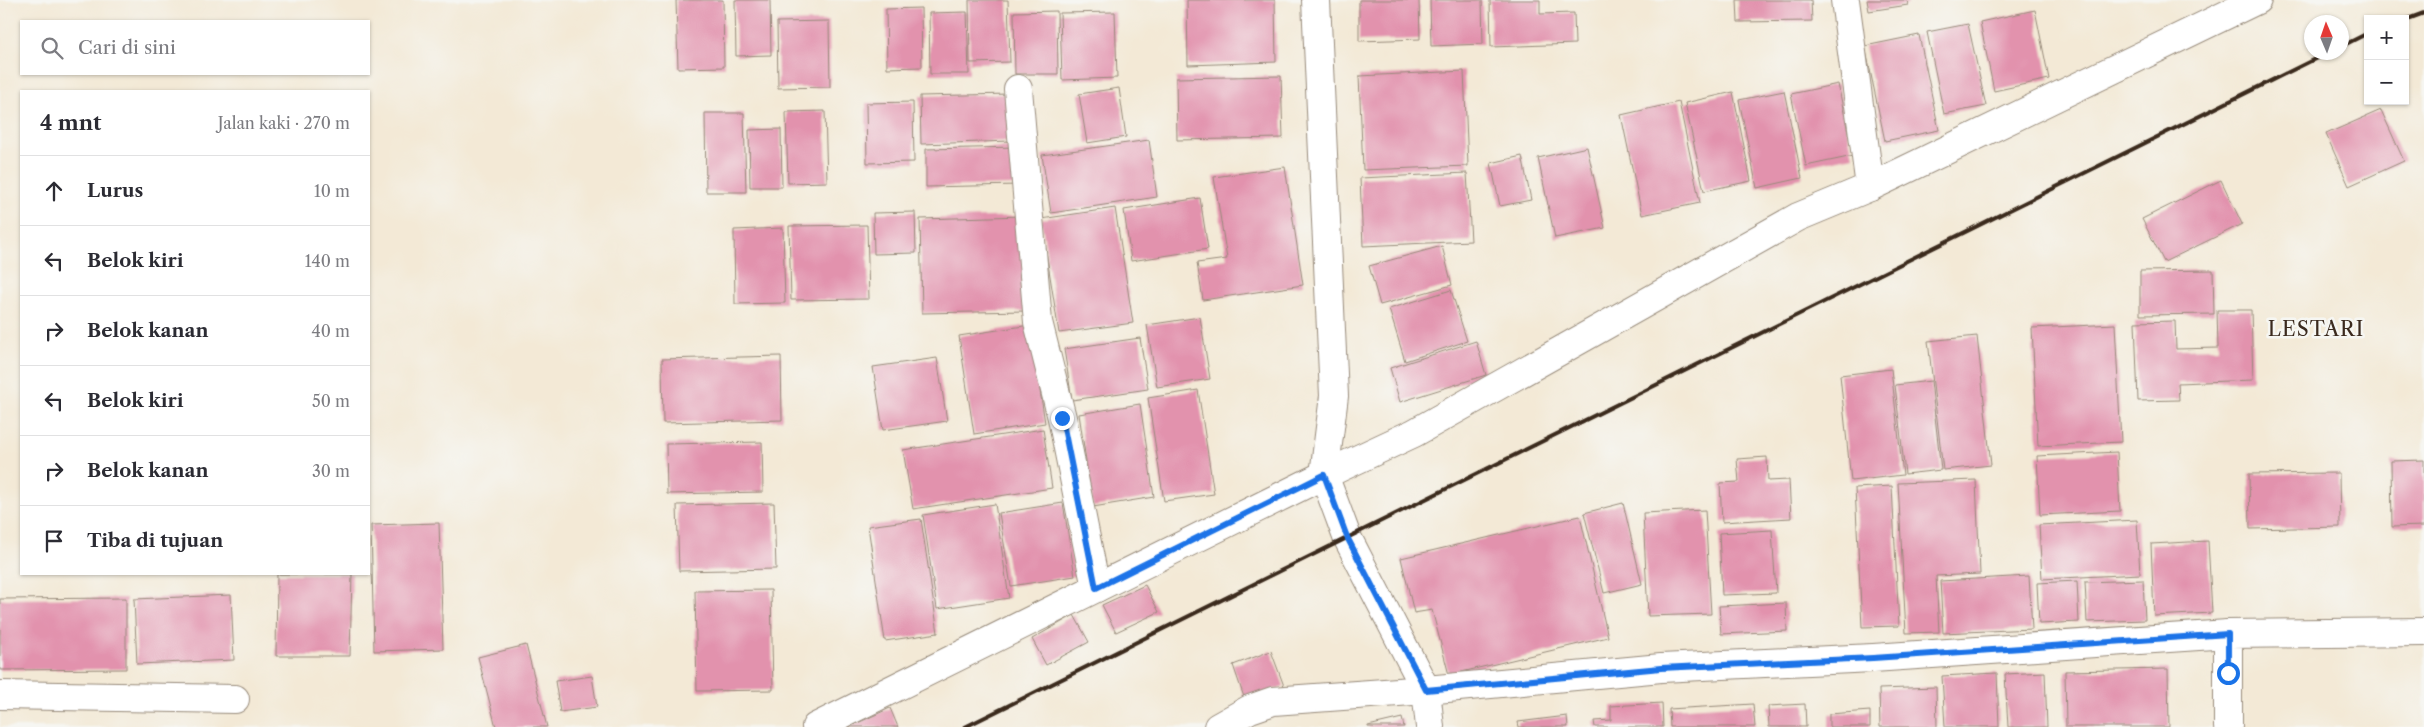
<!DOCTYPE html>
<html lang="id">
<head>
<meta charset="utf-8">
<style>
  body { margin:0; font-family:"Libre Caslon Text",serif; background:#f7f7f7; color:#2b2b33 }
  .controls { position:absolute; right:15px; top:15px; display:grid; overflow:hidden; border-radius:0px; box-shadow:0 1px 4px #0004 }
  .controls button { width:45px; height:45px; display:grid; place-items:center; padding:0; border:0; border-bottom:1px solid #e1e1e2; background:#fff; color:#2b2b33; font:25px sans-serif }
  .compass { position:absolute; left:2304px; top:15px; width:45px; height:45px; border-radius:50%; background:#fff; box-shadow:0 1px 4px #0004; rotate:358deg }
  .stop { position:absolute; width:15px; height:15px; margin:-11px; border:4px solid #1a73e8; border-radius:50%; background:#fff }
  .stop.end { background:#1a73e8; border-color:#fff; box-shadow:0 1px 5px #0008 }
  .list { margin:0; padding:0; list-style:none }
  h2 { display:flex; justify-content:space-between; align-items:center; height:65px; margin:0; padding:0 20px; font-size:21px }
  h2 small { font-size:16px; font-weight:400; color:#7c7c81 }
  .list li { display:grid; grid-template-columns:32px 1fr auto; gap:15px; align-items:center; box-sizing:border-box; height:70px; padding:0 20px; border-top:1px solid #e1e1e2 }
  .list b { display:block; font-size:19px; white-space:nowrap }
  .list em { font-size:16px; font-style:normal; color:#7c7c81 }
  .icon { flex:none; width:28px; height:28px; fill:none; stroke:currentColor; stroke-width:2; stroke-linecap:round; stroke-linejoin:round }
  .map { position:relative; flex:none; width:2424px; height:727px; overflow:hidden }
  .search { position:absolute; background:#fff; box-shadow:0 1px 4px #0004; left:20px; top:20px; width:350px; height:55px; display:flex; align-items:center; gap:12px; box-sizing:border-box; padding:0 18px; border-radius:0px; color:#7c7c81; font-size:19px }
  .panel { position:absolute; background:#fff; box-shadow:0 1px 4px #0004; left:20px; top:90px; width:350px; height:485px; border-radius:0px }
  .map>svg:first-child { display:block }
</style>
</head>
<body>
<div class="map">
<svg width="2424" height="727" viewBox="0 0 2424 727">
  <rect width="100%" height="100%" fill="#f6f6f2"/>
  <filter id="ink" filterUnits="userSpaceOnUse"><feTurbulence type="fractalNoise" baseFrequency=".02" numOctaves="2"/><feDisplacementMap in="SourceGraphic" scale="10" xChannelSelector="R" yChannelSelector="G"/><feConvolveMatrix kernelMatrix="1 2 1 2 8 2 1 2 1" color-interpolation-filters="sRGB"/></filter>
  <filter id="wash" filterUnits="userSpaceOnUse"><feTurbulence type="fractalNoise" baseFrequency=".0096" numOctaves="4" result="noise"/><feDisplacementMap in="SourceGraphic" scale="20" xChannelSelector="R" yChannelSelector="G"/><feGaussianBlur stdDeviation="1.12" result="paint"/><feColorMatrix in="noise" values="0 0 0 0 0 0 0 0 0 0 0 0 0 0 0 0 0 1.4 0 .05"/><feComposite in="paint" operator="in"/></filter>
  <g filter="url(#wash)">
    <rect width="100%" height="100%" fill="#f3e9d6"/>
    <g id="blocks">
      <g fill="#e292ad">
        <path d="M 676,0 L 723,0 L 724,67 L 678,68 Z"/>
        <path d="M 735,0 L 770,0 L 771,55 L 736,56 Z"/>
        <path d="M 969,0 L 1008,0 L 1010,62 L 970,63 Z"/>
        <path d="M 1187,0 L 1275,0 L 1276,62 L 1188,65 Z"/>
        <path d="M 1359,0 L 1419,0 L 1420,39 L 1359,41 Z"/>
        <path d="M 1430,0 L 1482,0 L 1483,44 L 1431,46 Z"/>
        <path d="M 1490,0 L 1540,0 L 1540,14 L 1574,13 L 1575,44 L 1491,47 Z"/>
        <path d="M 1737,0 L 1811,0 L 1812,21 L 1738,22 Z"/>
        <path d="M 1867,0 L 1907,0 L 1908,5 L 1869,11 Z"/>
        <path d="M 921,8 L 922,67 L 887,68 L 886,9 Z"/>
        <path d="M 2035,10 L 2049,79 L 1994,91 L 1980,22 Z"/>
        <path d="M 1057,11 L 1058,74 L 1015,74 L 1014,12 Z"/>
        <path d="M 967,12 L 969,74 L 930,74 L 929,13 Z"/>
        <path d="M 1115,12 L 1117,78 L 1062,80 L 1060,13 Z"/>
        <path d="M 829,21 L 830,87 L 778,88 L 777,22 Z"/>
        <path d="M 1968,24 L 1986,106 L 1944,114 L 1927,32 Z"/>
        <path d="M 1919,35 L 1939,130 L 1885,141 L 1865,46 Z"/>
        <path d="M 1464,71 L 1468,166 L 1363,170 L 1359,76 Z"/>
        <path d="M 1281,76 L 1283,138 L 1177,140 L 1176,78 Z"/>
        <path d="M 1838,84 L 1853,156 L 1806,166 L 1791,94 Z"/>
        <path d="M 1119,88 L 1126,137 L 1087,143 L 1079,94 Z"/>
        <path d="M 1784,91 L 1802,178 L 1757,188 L 1739,100 Z"/>
        <path d="M 1733,92 L 1751,181 L 1704,191 L 1685,103 Z"/>
        <path d="M 1010,94 L 1011,141 L 921,144 L 920,96 Z"/>
        <path d="M 913,102 L 914,162 L 867,163 L 866,103 Z"/>
        <path d="M 1679,102 L 1700,203 L 1642,215 L 1621,115 Z"/>
        <path d="M 2381,110 L 2404,161 L 2349,186 L 2326,134 Z"/>
        <path d="M 825,111 L 827,182 L 788,183 L 786,112 Z"/>
        <path d="M 705,113 L 744,113 L 746,192 L 706,192 Z"/>
        <path d="M 781,129 L 782,187 L 750,187 L 749,130 Z"/>
        <path d="M 1149,140 L 1157,197 L 1051,213 L 1042,155 Z"/>
        <path d="M 1018,147 L 1019,185 L 926,187 L 926,149 Z"/>
        <path d="M 1587,147 L 1605,228 L 1555,238 L 1538,158 Z"/>
        <path d="M 1522,156 L 1531,200 L 1500,206 L 1491,163 Z"/>
        <path d="M 1285,167 L 1303,285 L 1203,300 L 1197,263 L 1227,259 L 1214,177 Z"/>
        <path d="M 1467,173 L 1471,241 L 1363,246 L 1360,178 Z"/>
        <path d="M 2221,180 L 2242,224 L 2164,262 L 2142,219 Z"/>
        <path d="M 1200,198 L 1208,249 L 1131,261 L 1124,210 Z"/>
        <path d="M 1115,208 L 1133,323 L 1059,333 L 1041,219 Z"/>
        <path d="M 915,212 L 916,253 L 874,254 L 873,213 Z"/>
        <path d="M 1024,216 L 1026,311 L 922,313 L 920,219 Z"/>
        <path d="M 867,225 L 869,299 L 791,300 L 789,226 Z"/>
        <path d="M 783,228 L 785,303 L 735,304 L 734,230 Z"/>
        <path d="M 1442,246 L 1452,285 L 1380,305 L 1369,266 Z"/>
        <path d="M 2213,270 L 2214,314 L 2140,315 L 2140,271 Z"/>
        <path d="M 1451,290 L 1467,341 L 1405,361 L 1389,309 Z"/>
        <path d="M 2217,310 L 2251,310 L 2253,380 L 2178,383 L 2179,400 L 2138,401 L 2135,322 L 2175,321 L 2176,349 L 2218,348 Z"/>
        <path d="M 1200,317 L 1210,379 L 1157,387 L 1147,325 Z"/>
        <path d="M 2115,324 L 2121,442 L 2038,446 L 2032,328 Z"/>
        <path d="M 1030,325 L 1045,423 L 974,434 L 959,336 Z"/>
        <path d="M 1977,336 L 1991,465 L 1943,470 L 1928,341 Z"/>
        <path d="M 1140,338 L 1148,389 L 1072,400 L 1064,349 Z"/>
        <path d="M 1476,341 L 1486,375 L 1400,402 L 1390,368 Z"/>
        <path d="M 781,356 L 782,420 L 663,423 L 662,359 Z"/>
        <path d="M 937,358 L 947,421 L 883,430 L 873,367 Z"/>
        <path d="M 1891,369 L 1903,475 L 1851,481 L 1840,375 Z"/>
        <path d="M 1931,381 L 1941,470 L 1905,474 L 1895,385 Z"/>
        <path d="M 1198,390 L 1214,494 L 1164,501 L 1148,398 Z"/>
        <path d="M 1140,404 L 1154,497 L 1093,507 L 1079,414 Z"/>
        <path d="M 1043,429 L 1052,488 L 913,509 L 903,450 Z"/>
        <path d="M 762,442 L 763,492 L 667,494 L 666,444 Z"/>
        <path d="M 2117,452 L 2120,511 L 2040,515 L 2037,456 Z"/>
        <path d="M 1767,457 L 1768,481 L 1789,480 L 1791,518 L 1722,522 L 1720,483 L 1739,482 L 1737,459 Z"/>
        <path d="M 2424,460 L 2424,526 L 2392,527 L 2391,461 Z"/>
        <path d="M 2339,473 L 2340,527 L 2250,529 L 2249,474 Z"/>
        <path d="M 1976,480 L 1980,574 L 1936,576 L 1939,632 L 1906,633 L 1898,483 Z"/>
        <path d="M 1892,486 L 1899,626 L 1862,627 L 1855,488 Z"/>
        <path d="M 774,503 L 776,569 L 679,571 L 677,505 Z"/>
        <path d="M 1063,503 L 1075,576 L 1011,586 L 999,513 Z"/>
        <path d="M 1623,503 L 1642,584 L 1604,593 L 1584,513 Z"/>
        <path d="M 995,504 L 1009,598 L 937,609 L 923,515 Z"/>
        <path d="M 1705,510 L 1711,614 L 1648,616 L 1643,513 Z"/>
        <path d="M 1580,516 L 1608,637 L 1449,675 L 1432,610 L 1414,613 L 1401,558 Z"/>
        <path d="M 921,519 L 938,633 L 885,641 L 868,526 Z"/>
        <path d="M 2137,520 L 2140,574 L 2042,579 L 2039,525 Z"/>
        <path d="M 439,523 L 443,649 L 374,651 L 371,525 Z"/>
        <path d="M 1772,530 L 1776,593 L 1722,595 L 1719,533 Z"/>
        <path d="M 2208,541 L 2212,613 L 2154,616 L 2151,544 Z"/>
        <path d="M 277,574 L 352,574 L 350,656 L 276,656 Z"/>
        <path d="M 2029,576 L 2032,629 L 1943,633 L 1940,581 Z"/>
        <path d="M 2143,580 L 2145,620 L 2087,622 L 2085,582 Z"/>
        <path d="M 2077,581 L 2079,622 L 2039,624 L 2037,583 Z"/>
        <path d="M 1145,585 L 1159,612 L 1116,632 L 1102,605 Z"/>
        <path d="M 771,590 L 773,690 L 697,691 L 695,591 Z"/>
        <path d="M 231,595 L 234,660 L 137,664 L 134,599 Z"/>
        <path d="M 126,598 L 126,669 L 0,670 L 0,599 Z"/>
        <path d="M 1786,603 L 1787,631 L 1721,634 L 1719,606 Z"/>
        <path d="M 1074,615 L 1089,642 L 1046,665 L 1032,639 Z"/>
        <path d="M 526,645 L 547,727 L 496,727 L 478,657 Z"/>
        <path d="M 1271,651 L 1284,686 L 1245,700 L 1233,665 Z"/>
        <path d="M 2168,669 L 2169,727 L 2066,727 L 2065,671 Z"/>
        <path d="M 2045,672 L 2047,727 L 2008,727 L 2005,674 Z"/>
        <path d="M 1997,673 L 1999,727 L 1945,727 L 1942,676 Z"/>
        <path d="M 592,676 L 597,707 L 560,712 L 555,681 Z"/>
        <path d="M 1936,687 L 1937,727 L 1880,727 L 1879,689 Z"/>
        <path d="M 1662,703 L 1663,727 L 1595,727 L 1594,721 L 1611,720 L 1611,706 Z"/>
        <path d="M 1753,704 L 1755,727 L 1670,727 L 1669,709 Z"/>
        <path d="M 1805,704 L 1806,727 L 1769,727 L 1768,706 Z"/>
        <path d="M 890,708 L 898,727 L 849,727 Z"/>
        <path d="M 1870,711 L 1870,727 L 1829,727 L 1829,714 Z"/>
        <path d="M 1567,716 L 1568,727 L 1519,727 L 1518,722 Z"/>
        <path d="M 1402,718 L 1404,727 L 1368,727 L 1368,726 Z"/>
      </g>
    </g>
  </g>
  <g filter="url(#ink)">
    <use href="#blocks" fill-opacity="0" stroke="#978a7a" stroke-width="1"/>
    <g fill="none" stroke-linecap="round" stroke-linejoin="round">
      <g stroke="#978a7a" stroke-width="30">
        <g id="minor">
          <path d="M 1316,0 L 1334,396 L 1324,475 L 1347,537 L 1426,690 L 1430,727"/>
          <path d="M 1845,0 L 1870,187"/>
          <path d="M 1018,89 L 1038,322 L 1062,418 L 1096,588"/>
          <path d="M 0,695 L 235,699"/>
          <path d="M 816,727 L 1324,475 L 1414,433 L 1798,217 L 1870,187 L 2257,0"/>
          <path d="M 1218,727 L 1250,709 L 1273,701 L 1426,690 L 1661,668 L 1873,658 L 2228,634"/>
          <path d="M 2228,727 L 2228,634 L 2424,632"/>
        </g>
      </g>
      <use href="#minor" stroke="#fff" stroke-width="28"/>
      <g stroke="#3b2a1e" stroke-width="4">
        <path d="M 2405,20 L 2424,13"/>
        <path d="M 2342,46 L 2368,33"/>
        <path d="M 965,727 L 2329,52"/>
      </g>
    </g>
  </g>
  <g fill="none" stroke-linecap="round" stroke-linejoin="round" filter="url(#ink)">
    <path stroke="#1a73e8" stroke-width="6" d="M 1062,418 L 1096,588 L 1324,475 L 1347,537 L 1426,690 L 1661,668 L 1873,658 L 2228,634 L 2228,673"/>
  </g>
  <g text-anchor="middle" stroke-width="5" stroke-linejoin="round" paint-order="stroke">
    <g font-size="20" letter-spacing="1" fill="#3b2a1e" stroke="#f6f6f2">
      <text x="2316" y="336">LESTARI</text>
    </g>
  </g>
</svg>
<div class="controls">
<button>+</button>
<button>−</button>
</div>
<svg class="compass" viewBox="-18 -18 36 36"><path d="M0-13l5 13h-10z" fill="#e53935"/><path d="M0 13l5-13h-10z" fill="#7c7c81"/></svg>
<div class="stop" style="left:2228px;top:673px"></div>
<div class="stop end" style="left:1062px;top:418px"></div>
<div class="search"><svg class="icon" aria-label="search" viewBox="0 0 24 24"><circle cx="10" cy="10" r="6"/><path d="M15 15l6 6"/></svg>Cari di sini</div>
<section class="panel">
<h2>4 mnt<small>Jalan kaki · 270 m</small></h2>
<ul class="list">
<li><svg class="icon" aria-label="ahead" viewBox="0 0 24 24"><path d="M12 20V5M6 11l6-6 6 6"/></svg><div><b>Lurus</b></div><em>10 m</em></li>
<li><svg class="icon" aria-label="left" viewBox="0 0 24 24"><path d="M17 20v-9H6M10 6l-5 5 5 5"/></svg><div><b>Belok kiri</b></div><em>140 m</em></li>
<li><svg class="icon" aria-label="right" viewBox="0 0 24 24"><path d="M7 20v-9h11M14 6l5 5-5 5"/></svg><div><b>Belok kanan</b></div><em>40 m</em></li>
<li><svg class="icon" aria-label="left" viewBox="0 0 24 24"><path d="M17 20v-9H6M10 6l-5 5 5 5"/></svg><div><b>Belok kiri</b></div><em>50 m</em></li>
<li><svg class="icon" aria-label="right" viewBox="0 0 24 24"><path d="M7 20v-9h11M14 6l5 5-5 5"/></svg><div><b>Belok kanan</b></div><em>30 m</em></li>
<li><svg class="icon" aria-label="arrive" viewBox="0 0 24 24"><path d="M6 21V4h12l-3 4 3 4H6"/></svg><div><b>Tiba di tujuan</b></div></li>
</ul>
</section>
</div>
</body>
</html>
